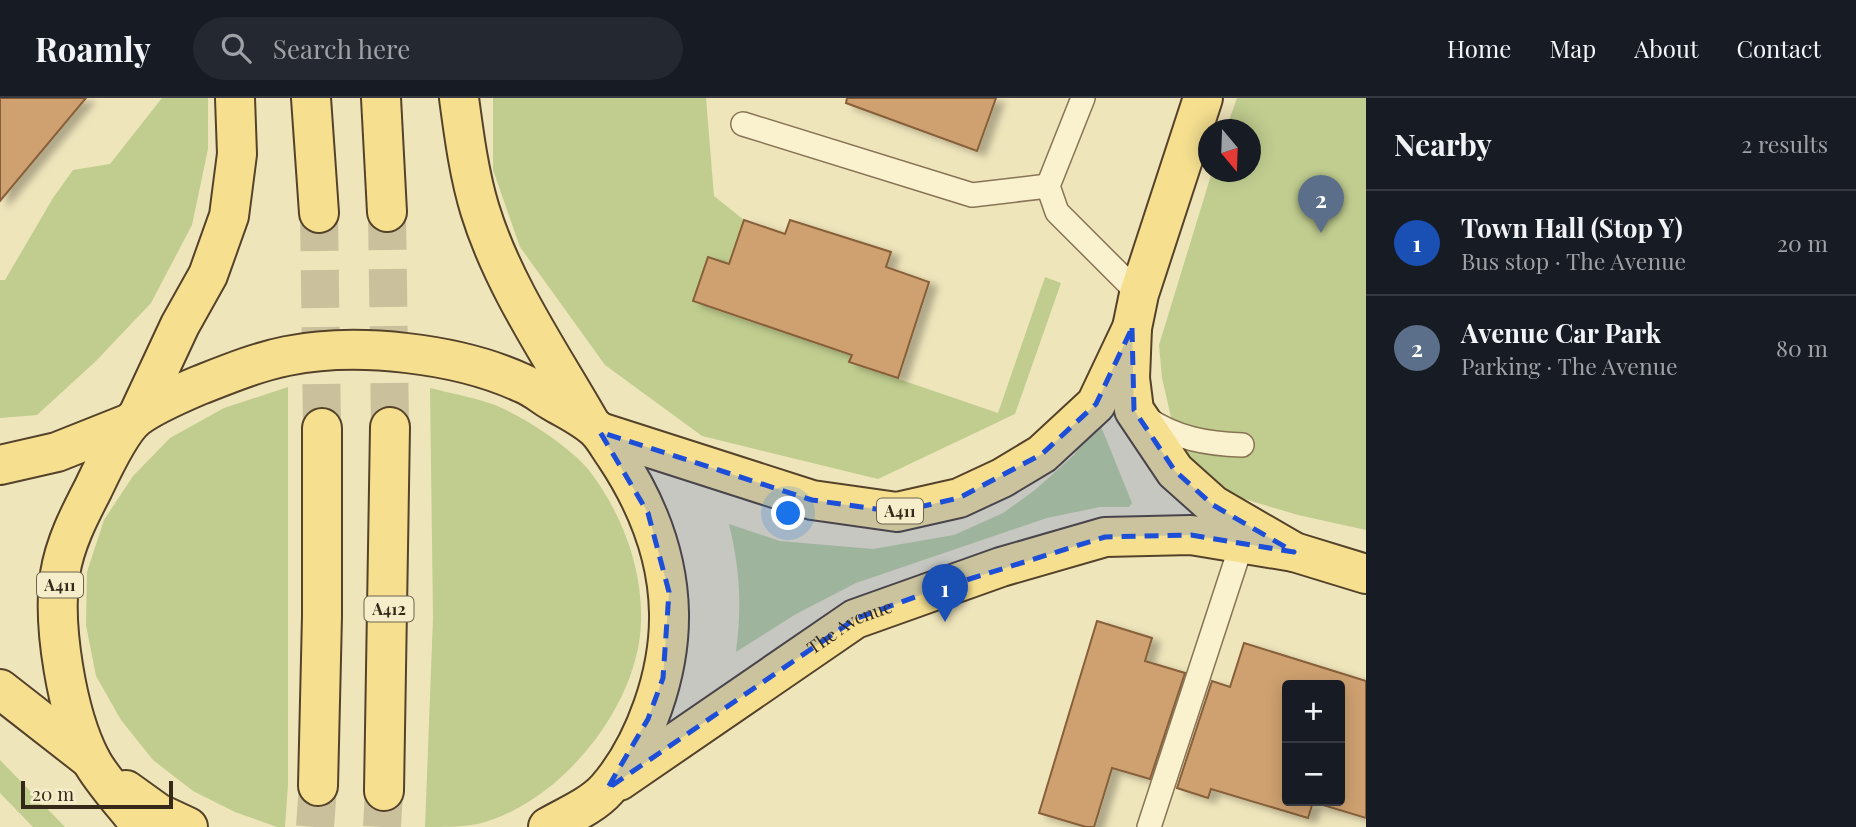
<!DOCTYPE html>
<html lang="en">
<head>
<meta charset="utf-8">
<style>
  body { margin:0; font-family:"Playfair Display",serif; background:#242831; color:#f1f3f6 }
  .controls { position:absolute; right:21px; bottom:21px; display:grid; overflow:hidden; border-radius:7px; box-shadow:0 4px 18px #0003 }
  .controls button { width:63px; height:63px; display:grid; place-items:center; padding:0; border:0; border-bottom:2px solid #363941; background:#171b24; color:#f1f3f6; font:35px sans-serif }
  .compass { position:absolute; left:1198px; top:21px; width:63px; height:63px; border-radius:50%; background:#171b24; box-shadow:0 4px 18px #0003; rotate:161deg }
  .scale { position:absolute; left:21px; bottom:18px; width:152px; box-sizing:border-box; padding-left:7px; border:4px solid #352a1a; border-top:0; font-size:19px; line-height:24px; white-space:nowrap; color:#352a1a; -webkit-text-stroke:5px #f6eecb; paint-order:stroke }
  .you { position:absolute; left:789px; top:416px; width:24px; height:24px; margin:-18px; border:5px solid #fff; border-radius:50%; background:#1a73e8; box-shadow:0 0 0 10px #1a73e833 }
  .badge { display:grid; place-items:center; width:46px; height:46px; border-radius:50%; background:#c99a97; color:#fff; font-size:23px; font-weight:700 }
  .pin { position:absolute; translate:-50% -58px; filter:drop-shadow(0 2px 4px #0008) }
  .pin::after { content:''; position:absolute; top:37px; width:24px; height:21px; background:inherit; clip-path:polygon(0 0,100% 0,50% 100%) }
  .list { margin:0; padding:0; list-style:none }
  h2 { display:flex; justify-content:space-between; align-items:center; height:91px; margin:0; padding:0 28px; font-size:30px }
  h2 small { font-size:23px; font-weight:400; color:#9ea1a6 }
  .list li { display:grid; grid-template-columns:46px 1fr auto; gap:21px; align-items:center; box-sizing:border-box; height:105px; padding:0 28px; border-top:2px solid #363941 }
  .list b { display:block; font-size:26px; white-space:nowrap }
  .list p { margin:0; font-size:23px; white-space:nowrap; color:#9ea1a6 }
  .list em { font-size:23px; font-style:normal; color:#9ea1a6 }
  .icon { flex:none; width:38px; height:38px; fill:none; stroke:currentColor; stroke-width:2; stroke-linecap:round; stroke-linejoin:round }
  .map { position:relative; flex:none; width:1366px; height:729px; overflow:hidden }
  header { display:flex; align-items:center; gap:42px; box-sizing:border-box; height:98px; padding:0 35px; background:#171b24; border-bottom:2px solid #363941 }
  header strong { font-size:33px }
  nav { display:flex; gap:38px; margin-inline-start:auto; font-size:24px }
  .search { width:490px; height:63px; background:#242831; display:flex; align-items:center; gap:18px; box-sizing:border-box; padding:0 24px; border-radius:38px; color:#9ea1a6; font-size:26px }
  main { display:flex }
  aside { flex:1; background:#171b24 }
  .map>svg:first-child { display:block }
</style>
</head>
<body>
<header>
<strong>Roamly</strong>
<div class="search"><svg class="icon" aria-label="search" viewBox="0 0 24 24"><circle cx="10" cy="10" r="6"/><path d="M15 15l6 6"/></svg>Search here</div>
<nav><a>Home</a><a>Map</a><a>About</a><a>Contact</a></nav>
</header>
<main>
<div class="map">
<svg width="1366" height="729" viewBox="0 0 1366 729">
  <defs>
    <filter id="shadow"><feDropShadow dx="8" dy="4.5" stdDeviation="3.5" flood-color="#0004"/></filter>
  </defs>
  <rect width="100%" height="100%" fill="#efe5bb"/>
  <g fill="#c0cd8f">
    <path d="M 162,0 L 208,0 L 208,51 L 192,127 L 151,205 L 96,263 L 37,317 L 0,320 L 0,182 L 5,182 L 53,100 L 73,72 L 110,66 Z"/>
    <path d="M 493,0 L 706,0 L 714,98 L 744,122 L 729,166 L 708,159 L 693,203 L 852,257 L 849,264 L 998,315 L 1045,179 L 1061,185 L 1015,316 L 878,381 L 702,338 L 605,267 L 520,149 L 493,72 Z"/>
    <path d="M 1237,0 L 1366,0 L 1366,432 L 1298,417 L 1231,397 L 1179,354 L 1162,280 L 1159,247 L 1212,74 L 1251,74 L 1251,32 L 1226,31 Z"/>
    <path d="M 288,289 L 288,686 L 285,729 L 277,729 L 235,714 L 193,693 L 153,662 L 121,622 L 96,578 L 86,527 L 87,474 L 104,422 L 133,378 L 170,340 L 224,310 Z"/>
    <path d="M 430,290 C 450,295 472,299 492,306 C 520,316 569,348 588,371 C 621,413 643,470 641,524 C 639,608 560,706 478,726 C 461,729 443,729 425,729 L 433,520 Z"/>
    <path d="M 1100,326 L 1132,405 L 1129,409 L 1100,409 L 1047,420 L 856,485 L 796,516 L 736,554 C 742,507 740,472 729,426 L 780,443 L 873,451 L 954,437 L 1003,415 L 1035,392 L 1074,357 L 1095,327 Z"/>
    <path d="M 0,662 L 65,729 L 33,729 L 0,695 Z"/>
  </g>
  <g fill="#cfa16f" stroke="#87603a" stroke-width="2" fill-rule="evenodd" filter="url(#shadow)">
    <path d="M 0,0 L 86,0 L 0,103 Z"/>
    <path d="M 847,0 L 996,0 L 977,53 L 846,5 Z"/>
    <path d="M 744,122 L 785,136 L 790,122 L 891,154 L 886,169 L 929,184 L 898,280 L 849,264 L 852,257 L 693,203 L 708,159 L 729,166 Z"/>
    <path d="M 1097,523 L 1152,540 L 1145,563 L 1185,575 L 1150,681 L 1112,670 L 1094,729 L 1086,729 L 1039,715 Z"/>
    <path d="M 1244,545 L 1366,583 L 1366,720 L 1313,704 L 1308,720 L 1211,691 L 1208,700 L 1177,690 L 1212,583 L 1230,589 ZM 1287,587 L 1340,587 L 1340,703 L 1287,703 Z"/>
  </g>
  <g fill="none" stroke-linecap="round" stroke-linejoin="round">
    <g stroke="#cac09b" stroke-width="38" stroke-dasharray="38 19" stroke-linecap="butt">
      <path d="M 387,114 L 390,329"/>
      <path d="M 319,115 L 322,330"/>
      <path d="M 315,729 L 318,688"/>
      <path d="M 382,729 L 384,693"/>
    </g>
    <g stroke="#877455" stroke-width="26">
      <g id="service">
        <path d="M 1083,0 L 1048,88 L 1057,114 L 1139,196"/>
        <path d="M 743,26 L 972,97 L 1048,88"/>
        <path d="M 1146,320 C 1175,340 1207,346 1242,347"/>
        <path d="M 1149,729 L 1242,445"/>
      </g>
    </g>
    <g stroke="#54422a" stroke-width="42">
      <g id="primary">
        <path d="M 311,0 L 319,115"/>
        <path d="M 381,0 L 387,114"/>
        <path d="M 459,0 C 464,37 469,76 480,112 C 503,187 550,255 589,323"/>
        <path d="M 1203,0 L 1139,196 L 1132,230 L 1130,280 L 1134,312 L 1175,373 L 1213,407 L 1294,454 L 1366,476"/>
        <path d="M 138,317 L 180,227 L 208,177 L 229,118 L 237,56 L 235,0"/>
        <path d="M 600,334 L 812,402 L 897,414 L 959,400 L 1002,380 L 1042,356 L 1096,306 L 1132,230"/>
        <path d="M 0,367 L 57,354 L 130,325"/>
        <path d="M 0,591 L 91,662"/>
        <path id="s1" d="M 619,683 L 855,521 L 1001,469 L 1105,439 L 1191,437 L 1294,454"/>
        <path d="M 318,688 L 322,518 L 322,330"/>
        <path d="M 126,692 L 158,715 L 188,729"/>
        <path d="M 384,693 L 390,329"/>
        <path d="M 142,729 C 127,709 102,683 91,662 C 67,616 52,527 60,476 C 65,445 79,418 93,391 C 102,372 121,331 137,319 C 155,306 179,296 200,287 C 228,276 257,264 287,258 C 357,244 457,255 522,285 C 533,289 542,297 552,303 C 567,312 587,321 599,334 C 605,341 610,350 615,357 C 647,405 668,457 669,515 C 670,574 646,646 607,691 C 592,708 567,718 548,729"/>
      </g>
    </g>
    <use href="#service" stroke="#faf1ce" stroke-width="23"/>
    <use href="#primary" stroke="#f6e090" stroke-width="38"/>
  </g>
  <path fill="#1d4ed8" fill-opacity="0.2" stroke="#1d4ed8" stroke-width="5" stroke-dasharray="14 9" stroke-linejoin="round" d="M 1132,230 L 1134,312 L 1175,373 L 1213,407 L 1294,454 L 1191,437 L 1105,439 L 934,492 L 855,521 L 607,691 L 648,621 L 663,580 L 669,494 L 648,415 L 600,334 L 812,402 L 897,414 L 959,400 L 1042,356 L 1096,306 Z"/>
  <g text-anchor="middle" stroke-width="5" stroke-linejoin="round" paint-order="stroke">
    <g fill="#f6eecb" stroke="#6f654f" stroke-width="2">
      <rect x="877" y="400.5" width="46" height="25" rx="5"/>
      <rect x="37" y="474.5" width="46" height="25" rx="5"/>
      <rect x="364.5" y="498.5" width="49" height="25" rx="5"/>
    </g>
    <g font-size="16" font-weight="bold" fill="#352a1a">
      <text x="900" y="419">A411</text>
      <text x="60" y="493">A411</text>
      <text x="389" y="517">A412</text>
    </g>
    <g font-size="18" fill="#352a1a" stroke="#f6eecb">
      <text dy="6" stroke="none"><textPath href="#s1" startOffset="278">The Avenue</textPath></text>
    </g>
  </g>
</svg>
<div class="controls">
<button>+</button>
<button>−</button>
</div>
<svg class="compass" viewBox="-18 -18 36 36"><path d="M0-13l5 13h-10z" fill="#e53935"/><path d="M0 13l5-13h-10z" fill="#9ea1a6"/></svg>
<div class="scale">20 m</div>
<div class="you"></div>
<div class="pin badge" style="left:945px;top:524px;background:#1a4fb4">1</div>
<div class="pin badge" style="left:1321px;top:135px;background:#5c6f8a">2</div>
</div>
<aside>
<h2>Nearby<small>2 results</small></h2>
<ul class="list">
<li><span class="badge" style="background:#1a4fb4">1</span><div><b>Town Hall (Stop Y)</b><p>Bus stop · The Avenue</p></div><em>20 m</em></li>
<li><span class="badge" style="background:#5c6f8a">2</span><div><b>Avenue Car Park</b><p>Parking · The Avenue</p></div><em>80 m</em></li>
</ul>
</aside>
</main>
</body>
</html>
